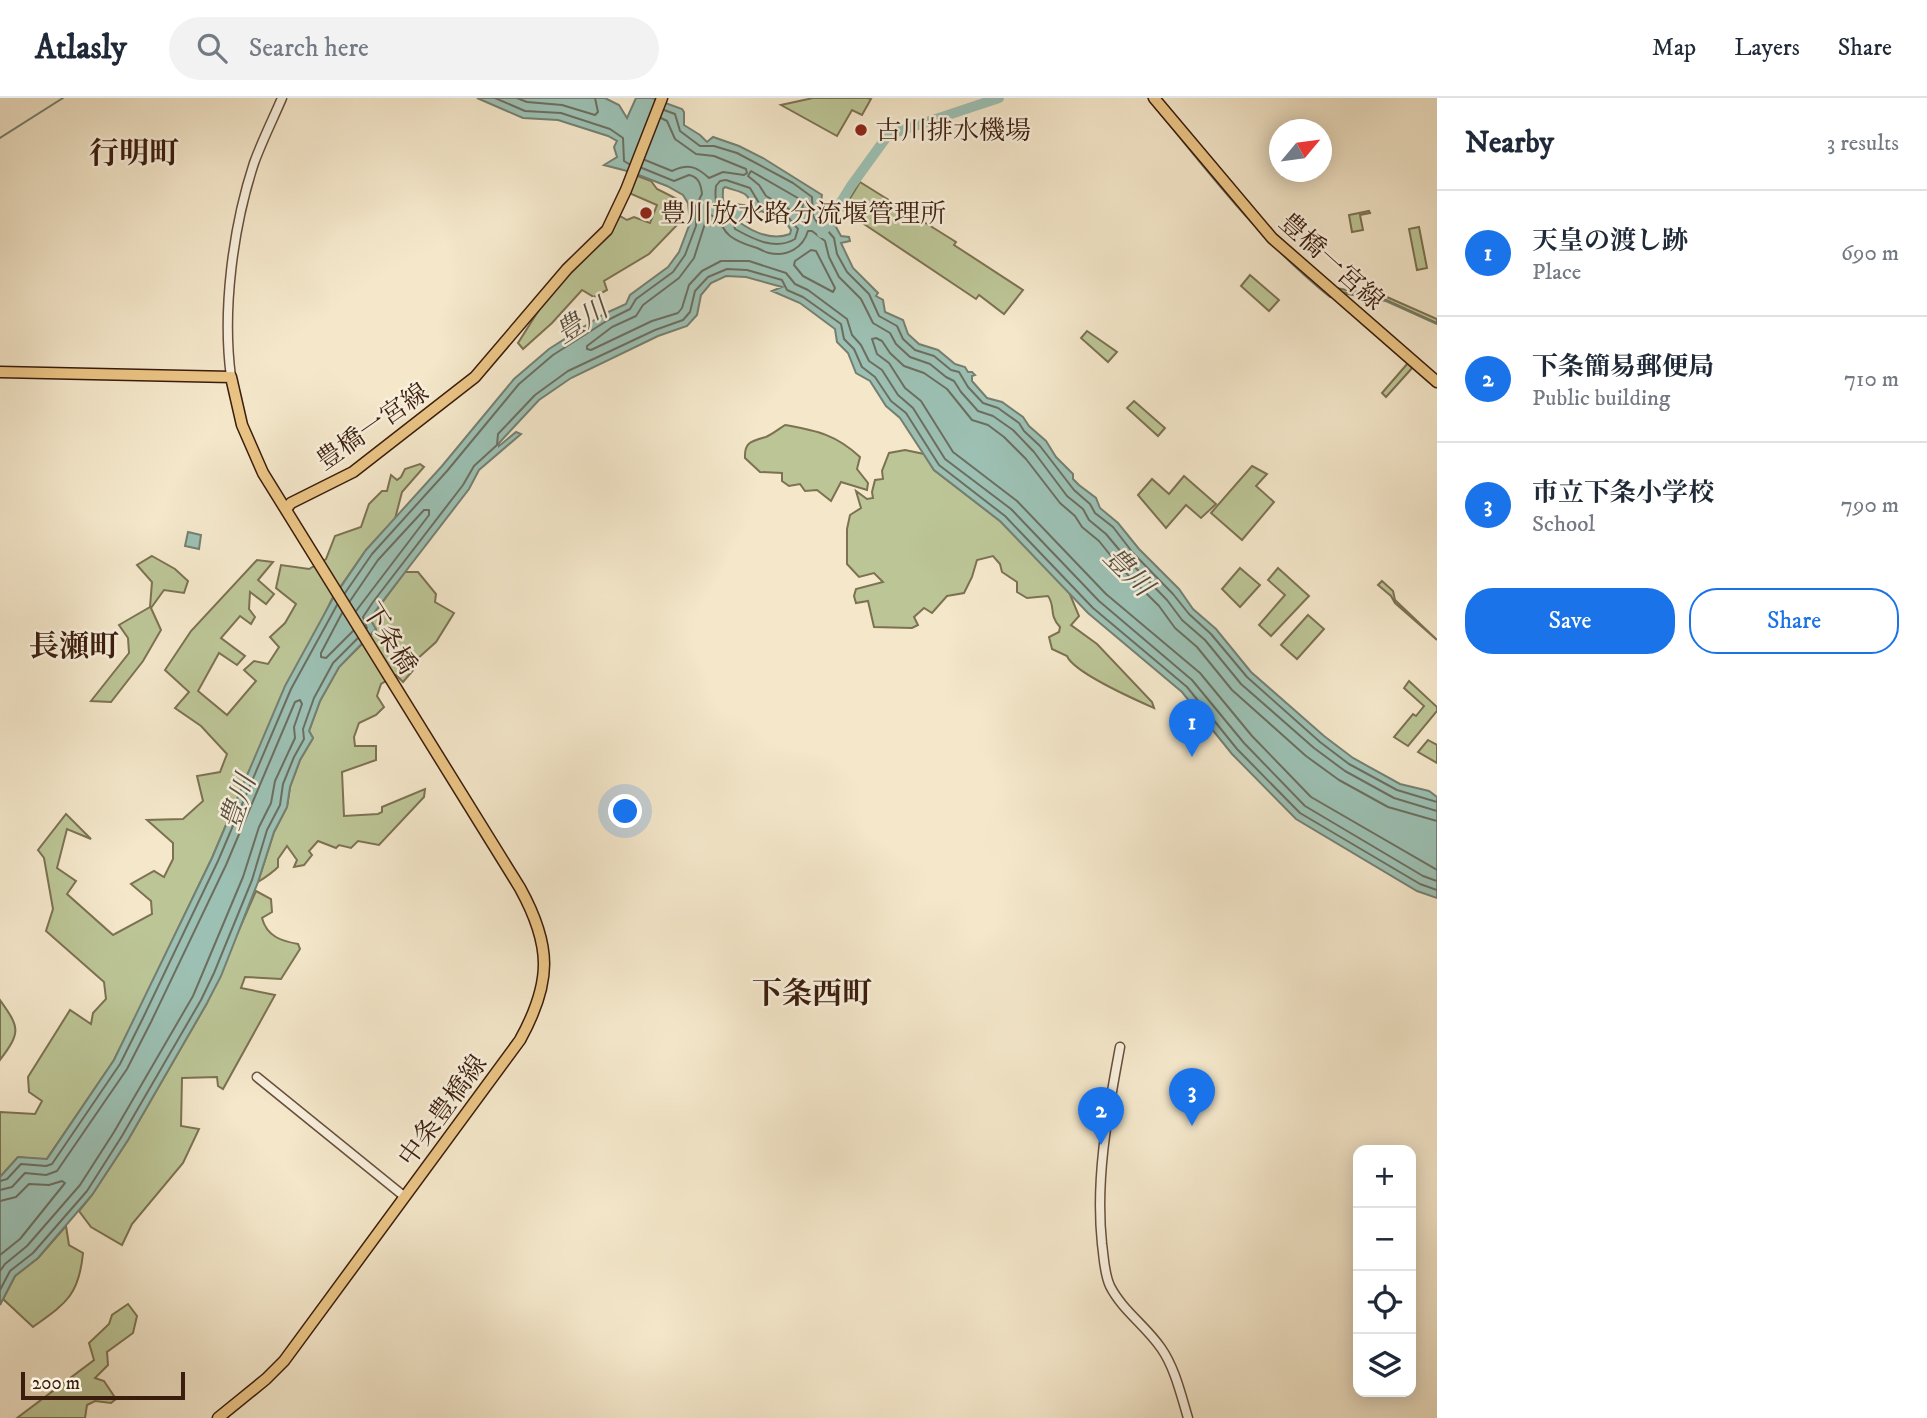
<!DOCTYPE html>
<html lang="en">
<head>
<meta charset="utf-8">
<style>
  body { margin:0; font-family:"IM FELL DW Pica","Noto Serif JP",serif; background:#f2f2f3; color:#1f2937 }
  .controls { position:absolute; right:21px; bottom:21px; display:grid; overflow:hidden; border-radius:14px; box-shadow:0 4px 18px #0003 }
  .controls button { width:63px; height:63px; display:grid; place-items:center; padding:0; border:0; border-bottom:2px solid #e0e1e3; background:#fff; color:#1f2937; font:35px sans-serif }
  .compass { position:absolute; left:1269px; top:21px; width:63px; height:63px; border-radius:50%; background:#fff; box-shadow:0 4px 18px #0003; rotate:61deg }
  .scale { position:absolute; left:21px; bottom:18px; width:164px; box-sizing:border-box; padding-left:7px; border:4px solid #3b1d0d; border-top:0; font-size:19px; line-height:24px; white-space:nowrap; color:#3b1d0d; -webkit-text-stroke:5px #f8efdd; paint-order:stroke }
  .you { position:absolute; left:626px; top:714px; width:24px; height:24px; margin:-18px; border:5px solid #fff; border-radius:50%; background:#1a73e8; box-shadow:0 0 0 10px #1a73e833 }
  .badge { display:grid; place-items:center; width:46px; height:46px; border-radius:50%; background:#1a73e8; color:#fff; font-size:23px; font-weight:700 }
  .pin { position:absolute; translate:-50% -58px; filter:drop-shadow(0 2px 4px #0008) }
  .pin::after { content:''; position:absolute; top:37px; width:24px; height:21px; background:inherit; clip-path:polygon(0 0,100% 0,50% 100%) }
  .list { margin:0; padding:0; list-style:none }
  h2 { display:flex; justify-content:space-between; align-items:center; height:91px; margin:0; padding:0 28px; font-size:30px }
  h2 small { font-size:23px; font-weight:400; color:#747a83 }
  .list li { display:grid; grid-template-columns:46px 1fr auto; gap:21px; align-items:center; box-sizing:border-box; height:126px; padding:0 28px; border-top:2px solid #e0e1e3 }
  .list b { display:block; font-size:26px; white-space:nowrap }
  .list p { margin:0; font-size:23px; white-space:nowrap; color:#747a83 }
  .list em { font-size:23px; font-style:normal; color:#747a83 }
  .actions { display:flex; gap:14px; padding:21px 28px }
  .actions a { flex:1; padding:16px 0; border:2px solid #1a73e8; border-radius:28px; text-align:center; font-size:24px; color:#1a73e8 }
  .actions .main { background:#1a73e8; color:#fff }
  .icon { flex:none; width:38px; height:38px; fill:none; stroke:currentColor; stroke-width:2; stroke-linecap:round; stroke-linejoin:round }
  .map { position:relative; flex:none; width:1437px; height:1320px; overflow:hidden }
  header { display:flex; align-items:center; gap:42px; box-sizing:border-box; height:98px; padding:0 35px; background:#fff; border-bottom:2px solid #e0e1e3 }
  header strong { font-size:33px }
  nav { display:flex; gap:38px; margin-inline-start:auto; font-size:24px }
  .search { width:490px; height:63px; background:#f2f2f3; display:flex; align-items:center; gap:18px; box-sizing:border-box; padding:0 24px; border-radius:38px; color:#747a83; font-size:26px }
  main { display:flex }
  aside { flex:1; background:#fff }
  .map>svg:first-child { display:block }
</style>
</head>
<body>
<header>
<strong>Atlasly</strong>
<div class="search"><svg class="icon" aria-label="search" viewBox="0 0 24 24"><circle cx="10" cy="10" r="6"/><path d="M15 15l6 6"/></svg>Search here</div>
<nav><a>Map</a><a>Layers</a><a>Share</a></nav>
</header>
<main>
<div class="map">
<svg width="1437" height="1320" viewBox="0 0 1437 1320">
  <rect width="100%" height="100%" fill="#f4e7ca"/>
  <filter id="stains"><feTurbulence type="fractalNoise" baseFrequency=".00286" numOctaves="4"/><feColorMatrix values="0 0 0 0 .2 0 0 0 0 .09 0 0 0 0 .02 0 0 0 .5 -.17"/></filter>
  <radialGradient id="worn" r=".72"><stop offset=".6" stop-color="#630" stop-opacity="0"/><stop offset="1" stop-color="#630" stop-opacity=".3"/></radialGradient>
  <g fill="#bcc596" stroke="#7c7152" stroke-width="2">
    <path d="M 813,0 L 867,0 L 871,1 L 862,17 L 852,12 L 837,38 L 781,7 Z"/>
    <path d="M 635,77 L 651,83 L 657,91 L 677,101 L 682,118 L 679,125 L 649,156 L 604,183 L 607,192 L 594,199 L 582,192 L 552,225 L 523,251 L 518,245 L 553,190 L 614,128 L 620,118 L 627,122 L 634,119 L 650,125 L 657,107 L 629,95 Z"/>
    <path d="M 860,84 L 956,144 L 954,147 L 1023,192 L 1004,216 L 979,197 L 976,201 L 843,112 Z"/>
    <path d="M 1369,113 L 1370,115 L 1360,117 L 1363,132 L 1352,134 L 1349,117 Z"/>
    <path d="M 1419,129 L 1427,170 L 1417,172 L 1409,131 Z"/>
    <path d="M 1250,177 L 1279,202 L 1269,213 L 1241,188 Z"/>
    <path d="M 1330,189 L 1387,199 L 1437,221 L 1437,225 L 1386,202 L 1341,194 Z"/>
    <path d="M 1087,233 L 1117,254 L 1108,264 L 1081,240 Z"/>
    <path d="M 1408,265 L 1413,269 L 1386,299 L 1382,295 Z"/>
    <path d="M 1134,303 L 1165,330 L 1158,338 L 1127,310 Z"/>
    <path d="M 785,327 C 817,333 835,336 860,359 L 857,371 L 868,385 L 867,392 L 841,384 L 831,403 L 817,392 L 805,393 L 800,386 L 789,388 L 782,383 L 782,375 L 760,374 L 745,360 C 744,344 752,343 766,339 C 771,337 779,331 785,327 Z"/>
    <path d="M 905,352 L 924,356 L 934,372 L 1000,423 L 1059,482 L 1069,494 L 1079,518 L 1071,527 L 1097,546 L 1152,604 L 1154,610 C 1136,602 1074,575 1067,558 L 1052,551 L 1049,539 L 1059,534 L 1060,529 C 1048,516 1056,509 1048,498 L 1027,500 L 1017,494 L 1017,484 L 1002,474 L 1000,466 L 993,458 L 977,462 L 972,479 L 964,495 L 947,498 L 932,515 L 924,510 L 914,519 L 918,527 L 912,530 L 874,529 L 868,503 L 856,505 L 854,498 L 856,491 L 883,484 L 874,475 L 859,479 L 847,466 L 847,431 L 850,417 L 861,410 L 856,393 L 867,401 L 873,400 L 872,394 L 875,382 L 883,381 L 882,373 L 889,355 Z"/>
    <path d="M 420,366 L 424,369 L 402,394 L 395,421 L 366,452 L 332,501 L 250,671 L 212,760 L 137,916 L 114,962 L 46,1062 L 18,1059 L 0,1079 L 0,1014 L 35,1016 L 42,1003 L 29,994 L 28,979 L 70,912 L 91,926 L 93,915 L 106,901 L 104,884 L 46,833 L 53,811 L 44,760 L 38,752 L 66,716 L 91,741 L 67,731 L 57,770 L 76,783 L 67,796 L 113,837 L 152,816 L 151,803 L 131,786 L 154,773 L 164,779 L 173,761 L 173,745 L 147,722 L 183,721 L 203,703 L 197,678 L 220,674 L 227,656 L 201,628 L 175,610 L 189,594 L 165,572 L 191,533 L 257,462 L 273,464 L 258,482 L 274,496 L 266,506 L 250,494 L 249,511 L 255,519 L 251,526 L 240,518 L 221,540 L 245,558 L 237,567 L 219,555 L 198,593 L 227,617 L 256,583 L 244,572 L 254,563 L 268,566 L 279,549 L 270,539 L 285,525 L 296,506 L 276,490 L 281,467 L 309,471 L 326,461 L 335,438 L 361,429 L 369,406 L 382,393 L 387,393 L 391,377 L 397,382 L 401,379 L 405,371 Z"/>
    <path d="M 1252,368 L 1267,376 L 1256,388 L 1274,404 L 1242,442 L 1211,415 Z"/>
    <path d="M 1184,378 L 1216,406 L 1201,420 L 1186,407 L 1166,430 L 1138,397 L 1152,381 L 1169,396 Z"/>
    <path d="M 152,458 L 175,471 L 188,483 L 184,495 L 164,492 L 151,510 L 161,532 L 143,563 L 111,604 L 91,603 L 129,555 L 128,540 L 119,527 L 150,509 L 152,484 L 137,467 Z"/>
    <path d="M 1240,470 L 1260,487 L 1240,509 L 1222,491 Z"/>
    <path d="M 1278,470 L 1309,498 L 1271,538 L 1259,527 L 1285,497 L 1268,482 Z"/>
    <path d="M 405,474 L 418,474 L 436,496 L 435,504 L 454,515 L 436,544 L 416,562 L 415,570 L 403,584 L 396,577 L 381,586 L 377,598 L 384,609 L 376,617 L 359,625 L 354,639 L 355,648 L 376,648 L 376,662 L 342,674 L 344,718 L 378,716 L 382,714 L 382,709 L 425,691 L 424,699 L 379,747 L 358,743 L 351,750 L 339,747 L 336,750 L 318,743 L 309,753 L 312,757 L 304,767 L 294,769 L 297,762 L 287,748 L 278,761 L 278,769 C 272,775 266,779 258,784 L 274,734 L 287,709 L 290,689 L 300,662 L 313,640 L 309,633 L 320,603 L 339,569 L 376,532 L 370,521 Z"/>
    <path d="M 1382,483 L 1393,493 L 1395,502 L 1437,542 L 1395,505 L 1391,498 L 1378,487 Z"/>
    <path d="M 1308,517 L 1324,531 L 1297,561 L 1281,547 Z"/>
    <path d="M 1409,583 L 1437,609 L 1437,613 L 1408,648 L 1394,639 L 1413,616 L 1416,618 L 1424,608 L 1404,590 Z"/>
    <path d="M 1428,642 L 1437,647 L 1437,665 L 1418,654 Z"/>
    <path d="M 256,793 L 271,801 L 272,814 L 262,820 C 267,839 282,843 298,846 L 300,851 L 281,881 L 245,879 L 241,890 L 275,897 L 223,991 L 218,988 L 217,979 L 182,980 L 181,1028 L 199,1031 L 183,1065 L 132,1126 L 122,1147 L 91,1129 L 79,1113 L 92,1097 L 128,1042 L 207,905 Z"/>
    <path d="M 0,902 C 20,930 21,934 0,962 Z"/>
    <path d="M 66,1128 L 69,1147 L 83,1155 C 79,1198 65,1206 33,1229 L 3,1201 L 15,1178 L 38,1160 Z"/>
    <path d="M 128,1206 L 137,1218 L 133,1235 L 107,1254 L 108,1267 L 95,1280 L 104,1283 L 116,1301 L 111,1305 L 95,1303 L 87,1307 L 85,1320 L 17,1320 L 94,1262 L 89,1245 L 109,1226 L 112,1217 Z"/>
  </g>
  <g fill="#9cc0b3" stroke="#757f71" stroke-width="2" fill-rule="evenodd">
    <path d="M 477,0 L 605,0 L 619,7 L 627,20 L 636,0 L 652,0 L 682,11 L 684,14 L 684,27 L 700,37 L 707,44 L 713,39 L 739,48 L 763,60 L 822,97 L 819,114 L 823,122 L 835,127 L 841,138 L 849,139 L 850,143 L 841,145 L 853,170 L 878,195 L 876,198 L 883,202 L 885,214 L 903,222 L 908,236 L 919,246 L 938,252 L 955,266 L 965,269 L 968,274 L 972,274 L 975,277 L 972,278 L 972,283 L 987,300 L 1002,304 L 1023,319 L 1029,328 L 1046,343 L 1056,359 L 1073,376 L 1073,381 L 1079,387 L 1096,400 L 1100,410 L 1118,425 L 1139,451 L 1179,491 L 1193,511 L 1216,531 L 1251,574 L 1324,638 L 1353,660 L 1400,686 L 1429,693 L 1437,699 L 1437,800 L 1417,793 L 1296,721 L 1232,656 L 1182,594 L 1088,515 L 1000,423 L 934,372 L 900,320 L 886,308 L 870,283 L 856,275 L 848,255 L 837,244 L 835,231 L 800,205 L 772,193 L 782,189 L 746,179 L 726,178 L 711,185 L 701,197 L 697,217 L 687,228 L 658,238 L 571,280 L 539,302 L 499,345 L 499,348 L 516,334 L 521,336 L 479,372 L 469,391 L 379,508 L 370,521 L 376,531 L 339,569 L 320,603 L 309,633 L 313,640 L 300,662 L 290,689 L 287,709 L 274,734 L 258,784 L 221,878 L 207,905 L 128,1042 L 92,1097 L 38,1160 L 15,1178 L 0,1207 L 0,1079 L 18,1059 L 47,1061 L 114,962 L 212,760 L 285,588 L 332,502 L 366,452 L 442,368 L 514,281 L 549,251 L 604,216 L 626,206 L 630,197 L 668,169 L 679,154 L 690,125 L 688,105 L 683,97 L 667,88 L 631,74 L 604,67 L 617,59 L 614,49 L 617,43 L 608,38 L 558,22 L 523,20 ZM 725,89 C 737,94 749,92 751,108 L 735,106 L 729,110 C 721,106 723,99 723,91 ZM 761,113 L 771,117 L 777,124 L 782,124 L 781,117 L 791,132 L 790,136 C 772,143 753,134 739,124 L 743,120 Z"/>
    <path d="M 188,434 L 201,437 L 199,451 L 185,448 Z"/>
  </g>
  <g fill="none" stroke-linecap="round" stroke-linejoin="round">
    <g stroke="#6c6e60" stroke-width="2">
      <path d="M 495,0 L 525,13 L 561,15 L 610,31 L 623,40 L 624,63 L 629,66"/>
      <path d="M 517,0 L 527,4 L 562,7 L 595,17 L 598,14 L 595,0"/>
      <path d="M 664,12 L 675,16 L 680,33 L 700,48 L 714,48 L 737,55 L 793,85 L 812,99 L 813,118 L 818,126 L 827,132 L 834,140 L 837,156 L 847,174 L 869,196 L 879,218 L 897,228 L 903,241 L 915,252 L 934,258 L 951,272 L 959,274 L 968,289 L 983,305 L 998,310 L 1019,325 L 1024,333 L 1040,348 L 1074,392 L 1090,406 L 1095,415 L 1113,429 L 1133,455 L 1173,496 L 1189,516 L 1211,536 L 1247,579 L 1320,644 L 1349,666 L 1397,692 L 1437,704"/>
      <path d="M 645,62 L 672,73 C 689,65 697,69 709,80 L 723,74 L 744,77 L 747,75 L 746,71 L 714,58 L 696,56 L 675,41 L 667,23 L 661,20"/>
      <path d="M 751,73 L 803,103 L 802,115 L 798,116 L 766,98 L 759,87 L 748,78 Z"/>
      <path d="M 726,82 L 750,90 L 759,105 L 787,118 L 798,131 L 795,141 C 775,153 753,141 735,131 L 732,118 C 716,113 714,104 716,88 L 720,83 Z"/>
      <path d="M 811,152 L 816,153 L 835,190 L 833,194 L 803,178 L 794,167 L 795,163 Z"/>
      <path d="M 345,495 L 372,456 L 447,373 L 519,286 L 553,257 L 608,222 L 630,211 L 636,201 L 673,174 L 685,157 L 696,128 L 696,108 L 702,96 C 701,87 699,79 689,77 L 674,83 L 642,70"/>
      <path d="M 350,503 L 378,462 L 424,412 L 429,412 L 429,417 L 356,513"/>
      <path d="M 342,515 L 321,555 L 321,559 L 326,560 L 353,533"/>
      <path d="M 367,530 L 363,519 L 373,504 L 463,387 L 474,368 L 497,347 L 498,336 L 535,297 L 568,273 L 655,232 L 683,222 L 690,214 L 695,193 L 708,179 L 727,171 L 747,172 L 782,182 L 787,192 L 803,199 L 841,226 L 844,241 L 854,251 L 862,269 L 875,279 L 891,303 L 906,315 L 939,367 L 1005,418 L 1093,510 L 1187,589 L 1237,651 L 1300,715 L 1420,786 L 1437,792"/>
      <path d="M 1437,713 L 1394,700 L 1345,673 L 1314,650 L 1241,586 L 1205,542 L 1182,522 L 1167,502 L 1127,461 L 1106,436 L 1089,422 L 1083,411 L 1067,398 L 1034,354 L 1013,332 L 993,318 L 978,313 L 961,294 L 954,283 L 946,279 L 930,266 L 910,259 L 896,246 L 890,235 L 873,225 L 861,201 L 839,179 L 829,159 L 825,143 L 812,133 L 808,133 C 803,150 787,159 769,155 C 764,154 759,150 754,149 C 744,146 738,144 730,138 C 720,130 722,120 708,116 L 694,160 L 679,180 L 643,207 L 636,218 L 612,229 L 587,248 L 587,251 L 591,252 L 652,223 L 678,215 L 682,210 L 689,187 L 702,173 L 721,163 L 749,163 L 786,175 L 795,186 L 808,192 L 847,221 L 852,237 L 861,247 L 869,263 L 882,272 L 898,297 L 913,310 L 945,361 L 1011,411 L 1099,503 L 1192,582 L 1244,645 L 1305,708 L 1423,778 L 1437,783"/>
      <path d="M 1437,723 L 1388,709 L 1339,682 L 1306,658 L 1232,592 L 1197,549 L 1175,530 L 1159,508 L 1119,468 L 1099,443 L 1082,429 L 1075,418 L 1060,405 L 1026,361 L 1004,339 L 988,327 L 972,322 L 947,291 L 924,275 L 904,268 L 890,255 L 882,243 L 876,240 L 872,241 L 877,256 L 889,265 L 905,290 L 921,303 L 953,354 L 1017,403 L 1106,496 L 1200,575 L 1252,638 L 1311,699 L 1437,772"/>
      <path d="M 0,1083 L 7,1081 L 21,1066 L 46,1068 L 52,1066 L 120,966 L 143,920 L 218,763 L 291,591 L 337,507"/>
      <path d="M 0,1092 L 12,1089 L 25,1075 L 46,1077 L 57,1073 L 127,971 L 151,924 L 226,767 L 295,604 L 300,602 L 302,606 L 294,629 L 295,640 L 275,683 L 271,705 L 259,729 L 243,779 L 193,898 L 114,1034 L 80,1087 L 27,1148 L 5,1166 L 0,1173"/>
      <path d="M 0,1103 L 16,1099 L 29,1086 L 49,1087 L 62,1083 L 65,1085 L 20,1141 L 0,1157"/>
      <path d="M 0,1192 L 10,1173 L 33,1155 L 87,1093 L 122,1038 L 201,902 L 214,875 L 252,782 L 267,732 L 280,707 L 283,686 L 294,659 L 304,641 L 303,631 L 314,600 L 333,565 L 358,540"/>
    </g>
    <g stroke="#757f71" stroke-width="2">
      <path d="M 1148,0 C 1205,70 1259,142 1330,199 L 1332,198"/>
      <path d="M 0,40 L 63,0"/>
      <path d="M 1342,195 L 1386,203 L 1437,226"/>
    </g>
    <path stroke="#9cc0b3" stroke-width="10" d="M 822,135 L 851,88 L 888,37 L 999,0"/>
    <g stroke="#69503c" stroke-width="11">
      <g id="minor">
        <path d="M 231,279 C 222,212 233,129 254,65 C 262,43 273,21 282,0"/>
        <path d="M 1120,949 C 1108,1014 1095,1079 1102,1146 C 1104,1160 1104,1175 1110,1188 C 1122,1212 1146,1228 1161,1250 C 1175,1270 1181,1297 1188,1320"/>
        <path d="M 257,979 L 405,1099"/>
      </g>
    </g>
    <g stroke="#3b1d0d" stroke-width="13">
      <g id="major">
        <path d="M 1154,0 L 1272,140 L 1437,284"/>
        <path d="M 0,274 L 231,279 L 242,327 L 263,375 L 520,790 C 552,848 552,884 520,942 L 284,1263 L 266,1281 L 218,1320"/>
        <path d="M 286,411 L 291,405 L 353,374 L 475,279 L 567,171 L 607,132 L 626,92 L 662,0"/>
      </g>
    </g>
    <use href="#minor" stroke="#f8efdd" stroke-width="8"/>
    <use href="#major" stroke="#eac485" stroke-width="10"/>
  </g>
  <g fill="#8f2418" stroke="#f8efdd" stroke-width="2.5">
    <circle cx="861" cy="32" r="7"/>
    <circle cx="646" cy="115" r="7"/>
  </g>
  <g text-anchor="middle" stroke-width="5" stroke-linejoin="round" paint-order="stroke">
    <g font-size="26" fill="#3b1d0d" stroke="#f8efdd" text-anchor="start">
      <text x="875" y="41">古川排水機場</text>
      <text x="660" y="124">豊川放水路分流堰管理所</text>
    </g>
    <g font-size="26" fill="#3b1d0d" stroke="#f8efdd">
      <text transform="translate(1332 163) rotate(42)" y="9">豊橋一宮線</text>
      <text transform="translate(372 328) rotate(-35)" y="9">豊橋一宮線</text>
      <text transform="translate(390 540) rotate(58)" y="9">下条橋</text>
      <text transform="translate(442 1012) rotate(-54)" y="9">中条豊橋線</text>
    </g>
    <g font-size="28" font-style="italic" fill="#584e3f" stroke="#f8efdd">
      <text transform="translate(581 222) rotate(-33)" y="10">豊川</text>
      <text transform="translate(1129 473) rotate(45)" y="10">豊川</text>
      <text transform="translate(237 704) rotate(-71)" y="10">豊川</text>
    </g>
    <g font-size="30" font-weight="bold" fill="#3b1d0d" stroke="#f8efdd">
      <text x="134" y="65">行明町</text>
      <text x="74" y="558">長瀬町</text>
      <text x="812" y="905">下条西町</text>
    </g>
  </g>
  <rect width="100%" height="100%" filter="url(#stains)"/>
  <rect width="100%" height="100%" fill="url(#worn)"/>
</svg>
<div class="controls">
<button>+</button>
<button>−</button>
<button><svg class="icon" aria-label="locate" viewBox="0 0 24 24"><circle cx="12" cy="12" r="6"/><path d="M12 2v4M12 18v4M2 12h4M18 12h4"/></svg></button>
<button><svg class="icon" aria-label="layers" viewBox="0 0 24 24"><path d="M12 4l9 5-9 5-9-5zM3 14l9 5 9-5"/></svg></button>
</div>
<svg class="compass" viewBox="-18 -18 36 36"><path d="M0-13l5 13h-10z" fill="#e53935"/><path d="M0 13l5-13h-10z" fill="#747a83"/></svg>
<div class="scale">200 m</div>
<div class="you"></div>
<div class="pin badge" style="left:1192px;top:659px">1</div>
<div class="pin badge" style="left:1101px;top:1047px">2</div>
<div class="pin badge" style="left:1192px;top:1028px">3</div>
</div>
<aside>
<h2>Nearby<small>3 results</small></h2>
<ul class="list">
<li><span class="badge">1</span><div><b>天皇の渡し跡</b><p>Place</p></div><em>690 m</em></li>
<li><span class="badge">2</span><div><b>下条簡易郵便局</b><p>Public building</p></div><em>710 m</em></li>
<li><span class="badge">3</span><div><b>市立下条小学校</b><p>School</p></div><em>790 m</em></li>
</ul>
<div class="actions"><a class="main">Save</a><a>Share</a></div>
</aside>
</main>
</body>
</html>
